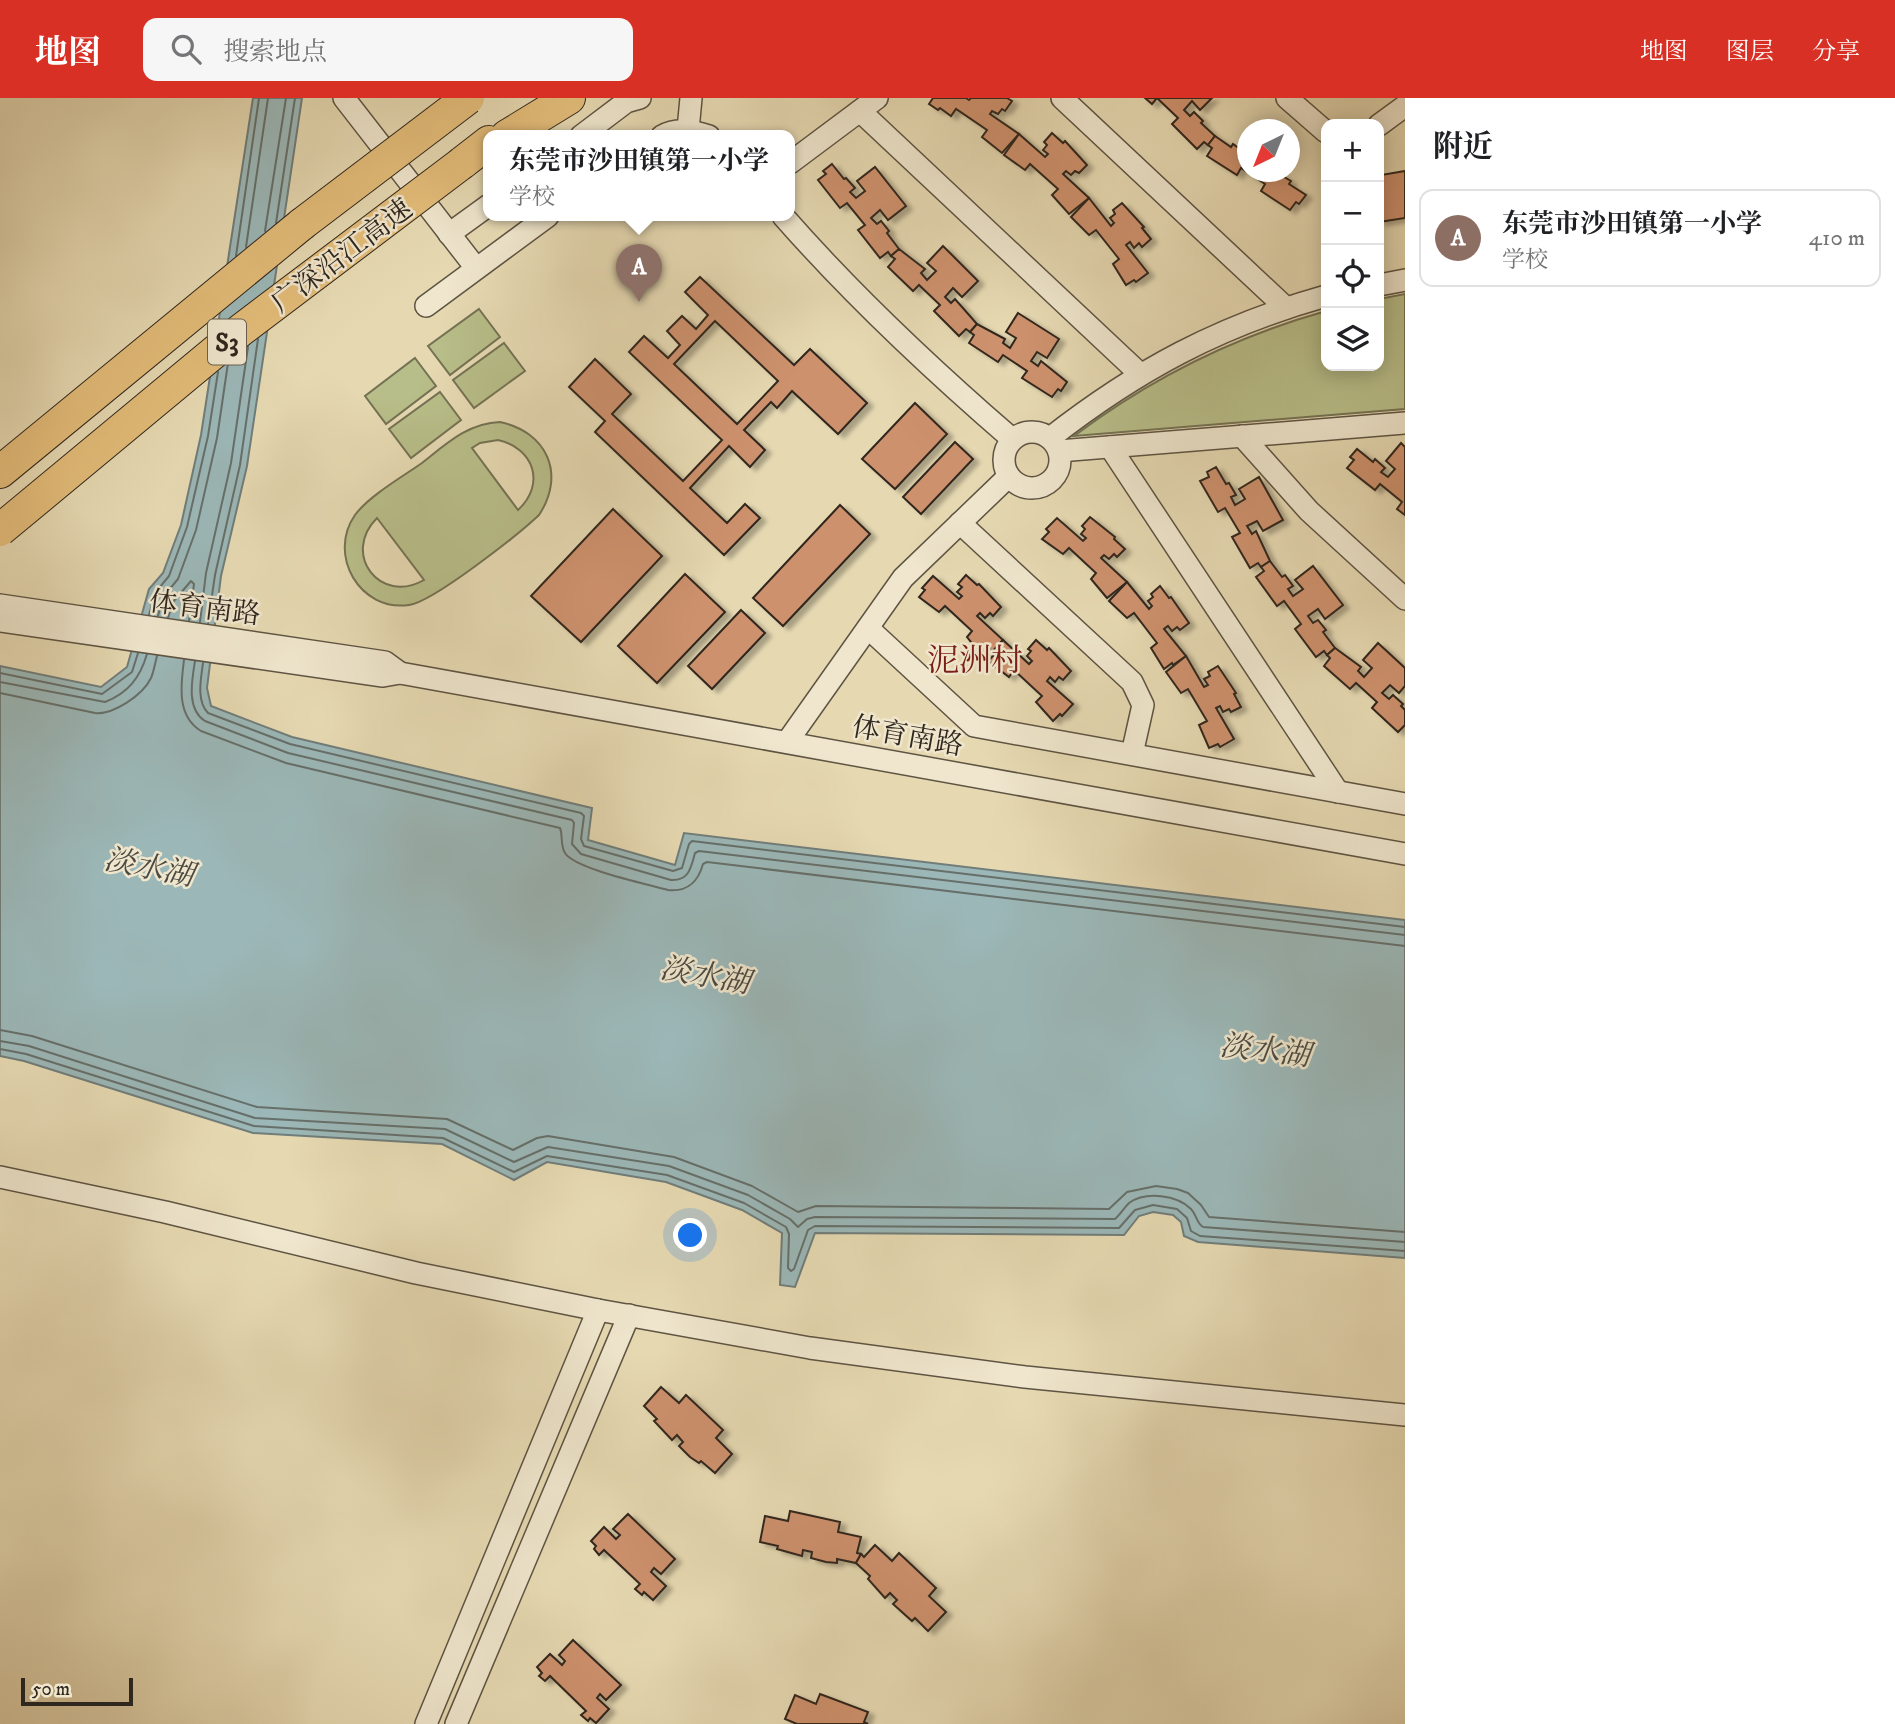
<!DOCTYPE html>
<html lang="zh">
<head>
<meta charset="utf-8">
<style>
  body { margin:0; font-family:"IM FELL DW Pica","Noto Serif SC",serif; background:#f6f6f6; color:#202124 }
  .controls { position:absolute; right:21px; top:21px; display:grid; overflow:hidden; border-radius:14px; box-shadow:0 4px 18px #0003 }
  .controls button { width:63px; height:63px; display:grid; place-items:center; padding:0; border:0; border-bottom:2px solid #e0e0e0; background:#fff; color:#202124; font:35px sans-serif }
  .compass { position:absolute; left:1237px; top:21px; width:63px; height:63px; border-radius:50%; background:#fff; box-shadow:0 4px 18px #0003; rotate:223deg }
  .scale { position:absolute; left:21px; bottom:18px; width:112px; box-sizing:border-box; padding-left:7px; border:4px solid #30271e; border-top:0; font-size:19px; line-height:24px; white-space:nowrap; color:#30271e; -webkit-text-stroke:5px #efe6cd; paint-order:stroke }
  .you { position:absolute; left:691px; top:1138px; width:24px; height:24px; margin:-18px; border:5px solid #fff; border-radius:50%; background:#1a73e8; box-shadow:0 0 0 10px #1a73e833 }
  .badge { display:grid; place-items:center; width:46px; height:46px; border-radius:50%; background:#d93025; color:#fff; font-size:23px; font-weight:700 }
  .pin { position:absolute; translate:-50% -58px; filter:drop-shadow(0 2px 4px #0008) }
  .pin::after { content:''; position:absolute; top:37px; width:24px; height:21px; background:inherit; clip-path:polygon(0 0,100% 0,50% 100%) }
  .popup { position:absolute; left:483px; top:32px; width:312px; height:91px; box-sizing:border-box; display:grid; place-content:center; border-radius:14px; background:#fff; filter:drop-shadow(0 2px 5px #0005); font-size:23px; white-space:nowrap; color:#757577 }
  .popup b { font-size:26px; color:#202124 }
  .popup::after { content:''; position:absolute; left:50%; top:100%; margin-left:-14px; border:14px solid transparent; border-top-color:#fff }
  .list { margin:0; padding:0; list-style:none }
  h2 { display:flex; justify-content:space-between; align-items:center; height:91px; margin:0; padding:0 28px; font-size:30px }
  h2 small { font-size:23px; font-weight:400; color:#757577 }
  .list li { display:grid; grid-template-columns:46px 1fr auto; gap:21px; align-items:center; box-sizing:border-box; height:98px; margin:0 14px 14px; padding:0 14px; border:2px solid #e0e0e0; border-radius:14px }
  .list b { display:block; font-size:26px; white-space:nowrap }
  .list p { margin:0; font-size:23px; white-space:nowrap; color:#757577 }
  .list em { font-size:23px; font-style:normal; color:#757577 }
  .icon { flex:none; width:38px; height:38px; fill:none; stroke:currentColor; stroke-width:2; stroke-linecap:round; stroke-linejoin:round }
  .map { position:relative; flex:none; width:1405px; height:1626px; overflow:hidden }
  header { display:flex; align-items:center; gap:42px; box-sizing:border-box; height:98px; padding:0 35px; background:#d93025; color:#fff }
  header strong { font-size:33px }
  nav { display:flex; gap:38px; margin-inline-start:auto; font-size:24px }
  .search { width:490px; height:63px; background:#f6f6f6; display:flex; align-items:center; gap:18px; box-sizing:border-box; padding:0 24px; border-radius:14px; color:#757577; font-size:26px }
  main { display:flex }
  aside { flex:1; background:#fff }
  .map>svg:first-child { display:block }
</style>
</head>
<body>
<header>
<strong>地图</strong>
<div class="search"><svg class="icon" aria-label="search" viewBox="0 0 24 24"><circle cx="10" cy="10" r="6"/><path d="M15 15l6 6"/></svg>搜索地点</div>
<nav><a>地图</a><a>图层</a><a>分享</a></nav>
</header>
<main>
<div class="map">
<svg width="1405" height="1626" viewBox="0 0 1405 1626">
  <defs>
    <filter id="shadow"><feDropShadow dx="6" dy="3.5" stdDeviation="2" flood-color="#0004"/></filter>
  </defs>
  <rect width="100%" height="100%" fill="#e6d9b2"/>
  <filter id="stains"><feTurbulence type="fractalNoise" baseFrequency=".00286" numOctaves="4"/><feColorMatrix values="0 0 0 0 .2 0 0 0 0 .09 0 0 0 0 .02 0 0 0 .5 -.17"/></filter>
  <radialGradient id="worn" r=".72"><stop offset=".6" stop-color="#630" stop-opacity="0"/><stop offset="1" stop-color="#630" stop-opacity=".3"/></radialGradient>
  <g fill="#b8be89" stroke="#747254" stroke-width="2" fill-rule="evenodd">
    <path d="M 1405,196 L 1405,311 L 1074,338 C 1151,280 1234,239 1326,213 L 1326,268 L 1379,268 L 1379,201 Z"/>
    <path d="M 479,211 L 500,239 L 450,277 L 428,248 Z"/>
    <path d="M 504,245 L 525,273 L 474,310 L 453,282 Z"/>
    <path d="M 415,260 L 436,288 L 386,326 L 365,298 Z"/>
    <path d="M 440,294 L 461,322 L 411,360 L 389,331 Z"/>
    <path d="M 500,324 C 547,334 566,376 539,417 C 519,436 433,504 409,507 C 360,514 327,457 355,417 C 369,398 402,379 422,365 C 446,346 468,325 500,324 ZM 498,342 C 534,350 546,386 518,412 L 472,350 L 480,345 ZM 377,420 L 424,482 C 380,507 341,456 377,420 Z"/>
  </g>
  <path fill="#9bb7b7" stroke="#707d7a" stroke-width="2" d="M 253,0 L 302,0 L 247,368 L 221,478 L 207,590 L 211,608 L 292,639 L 592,710 L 588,742 L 675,767 L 684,735 L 1405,822 L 1405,1160 L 1198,1144 L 1184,1138 L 1181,1124 L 1173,1117 L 1153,1114 L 1139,1118 L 1124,1137 L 815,1135 L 795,1189 L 780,1187 L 782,1135 L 742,1112 L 666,1084 L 547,1064 L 514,1082 L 442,1046 L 253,1035 L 24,963 L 0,958 L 0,568 L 101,589 L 127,569 L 149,491 L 163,475 L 181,427 L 201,337 Z"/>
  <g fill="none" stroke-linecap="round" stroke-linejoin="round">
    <g stroke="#666f6a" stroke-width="2">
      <path d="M 276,125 L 295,0"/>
      <path d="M 265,133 L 286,0"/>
      <path d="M 246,149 L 268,0"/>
      <path d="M 236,158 L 259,0"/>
      <path d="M 149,517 L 155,495 L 169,478 L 187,429 L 208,338 L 218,274"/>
      <path d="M 158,518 L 163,499 L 178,481 L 196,432 L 217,340 L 228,265"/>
      <path d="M 168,520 L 173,504 L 191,483 L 194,486 L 189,523"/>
      <path d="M 200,524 L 206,475 L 231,365 L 248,249"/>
      <path d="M 208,525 L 215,477 L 240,367 L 258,241"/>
      <path d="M 184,562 C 181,586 176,618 201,633 L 286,665 L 560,730 C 563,737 560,747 565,755 C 575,771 647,786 668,792 C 688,794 698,784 703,766 L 707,764 L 1405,848"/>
      <path d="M 195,563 C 192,582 186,611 205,623 L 288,655 L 572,722 L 574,725 L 572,746 L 581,756 L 671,782 C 689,783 691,770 695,755 L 699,753 L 1405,837"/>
      <path d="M 203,565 C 201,580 196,603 208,615 L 290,646 L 581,715 L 584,718 L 581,741 L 584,748 L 673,773 L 682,770 L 689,746 L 692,743 L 1405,829"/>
      <path d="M 0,575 L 102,596 L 132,574 L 138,555"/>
      <path d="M 0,584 L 105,604 C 128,595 140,580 147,556"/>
      <path d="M 0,595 L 95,615 C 113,617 143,597 151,580 C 154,573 155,565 157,558"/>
      <path d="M 0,932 L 32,938 L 257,1009 L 447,1021 L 513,1052 L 537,1040 L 548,1038 L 674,1059 L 752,1088 L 798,1114 L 816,1108 L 1109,1111 L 1127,1094 L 1156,1088 L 1177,1091 L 1188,1095 L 1201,1107 L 1209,1119 L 1405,1134"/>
      <path d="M 0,943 L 29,948 L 255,1020 L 445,1031 L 514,1064 L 548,1049 L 669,1068 L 748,1097 L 790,1121 L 798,1129 L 807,1121 L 815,1119 L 1115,1121 C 1120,1117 1124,1110 1129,1105 C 1146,1093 1177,1097 1191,1111 C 1197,1117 1196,1125 1203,1129 L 1405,1144"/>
      <path d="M 0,951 L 26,956 L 254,1028 L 443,1040 L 514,1074 L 547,1058 L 667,1077 L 744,1105 L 786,1129 L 789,1136 L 788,1170 L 791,1173 L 794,1171 L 808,1132 L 815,1128 L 1119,1130 L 1135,1112 L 1153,1107 L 1177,1111 L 1187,1120 L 1191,1133 L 1200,1138 L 1405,1153"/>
    </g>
  </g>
  <g fill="#cd916d" stroke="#30271e" stroke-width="2" fill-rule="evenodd" filter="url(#shadow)">
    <path d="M 933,0 L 966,0 L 969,2 L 971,0 L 1007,0 L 1012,3 L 1005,13 L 1002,11 L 998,16 L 992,13 L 990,16 L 1019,36 L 1002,55 L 982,39 L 987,32 L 956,11 L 951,18 L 940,10 L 938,12 L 929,6 Z"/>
    <path d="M 1145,0 L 1212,0 L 1200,12 L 1192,3 L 1184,12 L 1190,18 L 1194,14 L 1203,23 L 1201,25 L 1215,38 L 1208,47 L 1204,44 L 1197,51 L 1172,26 L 1178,20 L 1157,0 L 1152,6 Z"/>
    <path d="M 1052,35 L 1063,45 L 1065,43 L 1087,67 L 1079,75 L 1075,73 L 1071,77 L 1066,73 L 1063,76 L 1089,100 L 1069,116 L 1052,97 L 1058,91 L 1030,66 L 1025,72 L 1004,57 L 1019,36 L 1045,59 L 1048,56 L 1043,52 L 1047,47 L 1044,44 Z"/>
    <path d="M 1215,38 L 1231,49 L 1233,46 L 1244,54 L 1241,58 L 1248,63 L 1248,74 L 1271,74 L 1269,77 L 1276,81 L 1279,76 L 1291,83 L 1289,86 L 1306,97 L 1299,106 L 1296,104 L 1290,112 L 1261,93 L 1265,86 L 1241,70 L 1237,77 L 1207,58 L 1212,50 L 1208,47 Z"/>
    <path d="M 832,66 L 844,81 L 846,80 L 855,90 L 850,94 L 856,100 L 865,93 L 857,83 L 875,69 L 906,108 L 888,122 L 880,112 L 871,120 L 877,126 L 881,123 L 889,133 L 887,135 L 899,151 L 891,158 L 888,154 L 880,160 L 858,132 L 865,127 L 847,105 L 840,110 L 818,82 L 826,76 L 823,73 Z"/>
    <path d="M 1405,73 L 1405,120 L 1379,124 L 1379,80 L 1381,80 L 1381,77 Z"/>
    <path d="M 1089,100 L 1111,128 L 1114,125 L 1110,120 L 1115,116 L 1113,112 L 1122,105 L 1144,129 L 1142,130 L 1151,141 L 1142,149 L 1139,145 L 1134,150 L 1130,144 L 1126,147 L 1148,175 L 1136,184 L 1134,182 L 1126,187 L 1113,166 L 1119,161 L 1096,132 L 1089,137 L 1071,119 Z"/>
    <path d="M 943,148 L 978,183 L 962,199 L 953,190 L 945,199 L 951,205 L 955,201 L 977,226 L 970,234 L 966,231 L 959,238 L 934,213 L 940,207 L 919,187 L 913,193 L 888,169 L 895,161 L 891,158 L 899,151 L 925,171 L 921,175 L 927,182 L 936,173 L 927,165 Z"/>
    <path d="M 700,179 L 794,267 L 810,251 L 867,305 L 838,336 L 792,293 L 777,310 L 771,304 L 744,332 L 765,352 L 750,369 L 729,348 L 690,390 L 727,425 L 745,406 L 760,420 L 724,457 L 595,334 L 605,323 L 569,289 L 595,261 L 631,296 L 612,316 L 683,383 L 722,342 L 629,254 L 644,238 L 668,260 L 680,247 L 667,233 L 682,218 L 696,231 L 708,217 L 685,194 ZM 715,223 L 778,283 L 737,326 L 674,266 Z"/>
    <path d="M 1018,215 L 1059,241 L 1047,260 L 1037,254 L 1031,263 L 1038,268 L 1041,263 L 1067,284 L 1061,293 L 1058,291 L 1052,299 L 1022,280 L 1027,273 L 1003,257 L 998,264 L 969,245 L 974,237 L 970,234 L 977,226 L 1005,241 L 1003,245 L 1010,250 L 1016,240 L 1006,234 Z"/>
    <path d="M 915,305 L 947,336 L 895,391 L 862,361 Z"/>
    <path d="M 955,344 L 973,361 L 921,416 L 903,399 Z"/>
    <path d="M 1401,345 L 1405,349 L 1405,417 L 1397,411 L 1402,404 L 1380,386 L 1375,392 L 1347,370 L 1354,362 L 1350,359 L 1357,351 L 1373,364 L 1375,361 L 1385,370 L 1381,374 L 1388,379 L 1395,371 L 1386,363 Z"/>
    <path d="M 1216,369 L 1226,386 L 1229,385 L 1236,397 L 1231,399 L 1235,407 L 1245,401 L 1239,391 L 1259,379 L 1283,422 L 1263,433 L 1257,423 L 1247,428 L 1252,436 L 1256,433 L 1270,463 L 1261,469 L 1258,465 L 1250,470 L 1232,439 L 1240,435 L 1225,410 L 1218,414 L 1200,383 L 1209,379 L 1207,374 Z"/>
    <path d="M 840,407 L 870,436 L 783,528 L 753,500 Z"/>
    <path d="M 613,411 L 662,458 L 581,544 L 531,498 Z"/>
    <path d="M 1090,419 L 1115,439 L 1114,441 L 1125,451 L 1117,459 L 1114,456 L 1109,461 L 1104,457 L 1101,460 L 1127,484 L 1107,500 L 1091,481 L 1096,475 L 1069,450 L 1063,456 L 1042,441 L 1049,434 L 1046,431 L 1057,420 L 1083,443 L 1086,440 L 1081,436 L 1085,431 L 1082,428 Z"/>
    <path d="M 1270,463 L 1282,479 L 1285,477 L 1293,488 L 1288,491 L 1293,498 L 1303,491 L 1295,482 L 1313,468 L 1343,507 L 1325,521 L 1318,511 L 1308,518 L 1313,525 L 1318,522 L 1326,532 L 1323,534 L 1335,550 L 1327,557 L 1324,553 L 1316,559 L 1295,531 L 1301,526 L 1284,503 L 1277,508 L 1256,479 L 1264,473 L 1261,469 Z"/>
    <path d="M 685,476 L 725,514 L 657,585 L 618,548 Z"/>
    <path d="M 966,477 L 977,487 L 979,486 L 1001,509 L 993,518 L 990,515 L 985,520 L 980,515 L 977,518 L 1003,542 L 992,554 L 990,551 L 983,559 L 967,539 L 972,533 L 945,508 L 939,514 L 919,499 L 925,492 L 922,490 L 933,478 L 959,501 L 962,498 L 957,494 L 962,489 L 958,486 Z"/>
    <path d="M 1127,484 L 1149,511 L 1152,508 L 1148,503 L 1153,499 L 1151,496 L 1160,488 L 1169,500 L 1171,499 L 1189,525 L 1180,532 L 1177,529 L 1172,533 L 1168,528 L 1164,531 L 1186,558 L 1173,567 L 1172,565 L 1164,571 L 1151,550 L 1157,545 L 1134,515 L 1127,520 L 1109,503 Z"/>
    <path d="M 741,512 L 765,535 L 712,591 L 688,568 Z"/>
    <path d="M 1003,542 L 1029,566 L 1032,563 L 1027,558 L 1031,553 L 1028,551 L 1036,542 L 1047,552 L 1049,550 L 1071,573 L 1063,582 L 1059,579 L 1055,584 L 1050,579 L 1047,583 L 1073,606 L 1062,618 L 1060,616 L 1053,623 L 1036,604 L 1042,598 L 1014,572 L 1009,579 L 988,563 L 995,556 L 992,554 Z"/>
    <path d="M 1378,545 L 1405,570 L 1405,588 L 1399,595 L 1390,587 L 1382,595 L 1389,601 L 1393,597 L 1403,606 L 1401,608 L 1405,612 L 1405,627 L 1398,634 L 1372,610 L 1377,604 L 1356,585 L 1350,591 L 1324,568 L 1330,560 L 1327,557 L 1335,550 L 1361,569 L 1358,573 L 1364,579 L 1372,570 L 1363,562 Z"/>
    <path d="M 1186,558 L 1204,589 L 1208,587 L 1204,581 L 1210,578 L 1208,574 L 1218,568 L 1236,595 L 1234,596 L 1241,609 L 1231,614 L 1229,611 L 1223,614 L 1220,608 L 1216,610 L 1234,641 L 1220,649 L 1218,646 L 1209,650 L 1199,627 L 1207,623 L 1188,591 L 1181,595 L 1166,574 Z"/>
    <path d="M 661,1289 L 679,1305 L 686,1297 L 723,1332 L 716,1340 L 732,1356 L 715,1375 L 701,1363 L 699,1365 L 690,1359 L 679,1348 L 683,1344 L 677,1337 L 672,1342 L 654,1323 L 657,1321 L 644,1308 Z"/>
    <path d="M 790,1413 L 840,1424 L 838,1434 L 861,1439 L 857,1455 L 861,1456 L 856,1465 L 837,1461 L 837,1465 L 826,1464 L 811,1460 L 812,1454 L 803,1452 L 802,1458 L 777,1451 L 778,1448 L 760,1444 L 765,1418 L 788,1423 Z"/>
    <path d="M 628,1416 L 675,1461 L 661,1476 L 654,1470 L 651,1474 L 666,1488 L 653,1502 L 644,1494 L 642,1497 L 635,1491 L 640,1486 L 604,1452 L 599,1457 L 594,1451 L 596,1448 L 591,1443 L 604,1429 L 616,1441 L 620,1437 L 613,1431 Z"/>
    <path d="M 875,1447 L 892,1463 L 899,1455 L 936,1490 L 929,1498 L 946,1514 L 928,1533 L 915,1520 L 912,1523 L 893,1506 L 897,1502 L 890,1495 L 885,1500 L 868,1481 L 870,1478 L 856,1465 L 861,1456 L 864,1459 Z"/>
    <path d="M 573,1542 L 621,1587 L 606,1602 L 600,1596 L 597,1600 L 609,1611 L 596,1625 L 590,1620 L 588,1623 L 581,1617 L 586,1613 L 550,1578 L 545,1583 L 539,1578 L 542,1575 L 537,1569 L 550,1556 L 562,1567 L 565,1563 L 559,1557 Z"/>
    <path d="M 820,1596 L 868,1614 L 864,1624 L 868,1626 L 797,1626 L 785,1621 L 795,1597 L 816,1606 Z"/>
  </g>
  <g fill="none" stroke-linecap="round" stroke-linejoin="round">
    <g stroke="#5e5443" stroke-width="24">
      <g id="minor">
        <path d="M 344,0 L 476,170"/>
        <path d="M 1062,0 L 1286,210"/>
        <path d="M 1287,0 L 1326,34"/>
        <path d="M 860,13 L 1140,276"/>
        <path d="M 1379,27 L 1405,8"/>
        <path d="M 688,32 L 691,0"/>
        <path d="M 581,38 L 626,4 L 640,0"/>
        <path d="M 662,38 C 677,29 693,33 709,38"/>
        <path d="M 790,65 L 877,0"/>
        <path d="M 783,118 C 854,199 931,271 1012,341"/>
        <path d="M 449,136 L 489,107"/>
        <path d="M 1379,187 L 1405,182"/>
        <path d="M 426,208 L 548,118"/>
        <circle cx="1032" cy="362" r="28"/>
        <path d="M 1242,338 L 1309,413 L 1405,501"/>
        <path d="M 1050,340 C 1137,272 1219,228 1326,198"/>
        <path d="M 1110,349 L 1338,694"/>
        <path d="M 1059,353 L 1405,325"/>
        <path d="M 960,425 L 1132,584 L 1143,607 L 1132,656"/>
        <path d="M 0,507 L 385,564 L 400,575"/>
        <path d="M 0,523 L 383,578 L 400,575 L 1405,756"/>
        <path d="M 868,530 L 974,628 L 1405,706"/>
        <path d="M 787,644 L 903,480 L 1009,378"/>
        <path d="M 0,1079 L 165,1114 L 416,1175 L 598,1212 L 810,1250 L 1025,1279 L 1405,1317"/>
        <path d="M 426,1626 L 598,1212"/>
        <path d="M 456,1626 L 629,1217"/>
      </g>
    </g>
    <g stroke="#30271e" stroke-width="34">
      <g id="highway">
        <path d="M 507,38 L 569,0"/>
        <path d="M 462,65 L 489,44"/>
        <path d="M 0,374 L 302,126"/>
      </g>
    </g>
    <use href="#minor" stroke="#efe6cd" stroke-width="21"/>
    <use href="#highway" stroke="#e3bc79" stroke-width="32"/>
    <g stroke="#30271e" stroke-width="34" stroke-linecap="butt">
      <g id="highway-bridge">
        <path d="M 302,126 L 468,0"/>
        <path d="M 0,432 L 241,232 L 462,65"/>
      </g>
    </g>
    <use href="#highway-bridge" stroke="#e3bc79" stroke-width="32"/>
  </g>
  <g text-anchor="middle" stroke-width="5" stroke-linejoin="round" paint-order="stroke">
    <rect fill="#efe6cd" stroke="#696052" stroke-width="2" x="208" y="221.5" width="38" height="45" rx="5"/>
    <g font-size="26" font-weight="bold" fill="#30271e">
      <text x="227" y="253">S3</text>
    </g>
    <g font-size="28" fill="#30271e" stroke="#efe6cd">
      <text transform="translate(341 157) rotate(-37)" y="10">广深沿江高速</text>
      <text transform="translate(205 509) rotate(7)" y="10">体育南路</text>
      <text transform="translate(908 637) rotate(10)" y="10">体育南路</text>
    </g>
    <g font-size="30" font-style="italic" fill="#4b4b44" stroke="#efe6cd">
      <text transform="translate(149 769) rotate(11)" y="10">淡水湖</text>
      <text transform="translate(705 877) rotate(10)" y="10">淡水湖</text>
      <text transform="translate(1265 952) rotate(7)" y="10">淡水湖</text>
    </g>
    <g font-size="32" fill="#7a1f14" stroke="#efe6cd">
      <text x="975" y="573">泥洲村</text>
    </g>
  </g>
  <rect width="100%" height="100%" filter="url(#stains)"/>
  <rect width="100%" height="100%" fill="url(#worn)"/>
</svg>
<div class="controls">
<button>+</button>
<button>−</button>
<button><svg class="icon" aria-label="locate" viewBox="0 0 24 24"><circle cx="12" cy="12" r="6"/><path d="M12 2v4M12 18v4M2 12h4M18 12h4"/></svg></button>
<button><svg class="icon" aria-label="layers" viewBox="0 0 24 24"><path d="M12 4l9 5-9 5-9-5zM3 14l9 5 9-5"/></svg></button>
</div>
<svg class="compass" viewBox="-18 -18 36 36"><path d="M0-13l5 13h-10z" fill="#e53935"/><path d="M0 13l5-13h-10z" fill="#757577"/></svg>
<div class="scale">50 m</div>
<div class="you"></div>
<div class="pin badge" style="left:639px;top:204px;background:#8d6e63">A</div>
<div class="popup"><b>东莞市沙田镇第一小学</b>学校</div>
</div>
<aside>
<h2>附近<small></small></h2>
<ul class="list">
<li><span class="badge" style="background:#8d6e63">A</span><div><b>东莞市沙田镇第一小学</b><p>学校</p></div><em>410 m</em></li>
</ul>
</aside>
</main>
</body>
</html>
